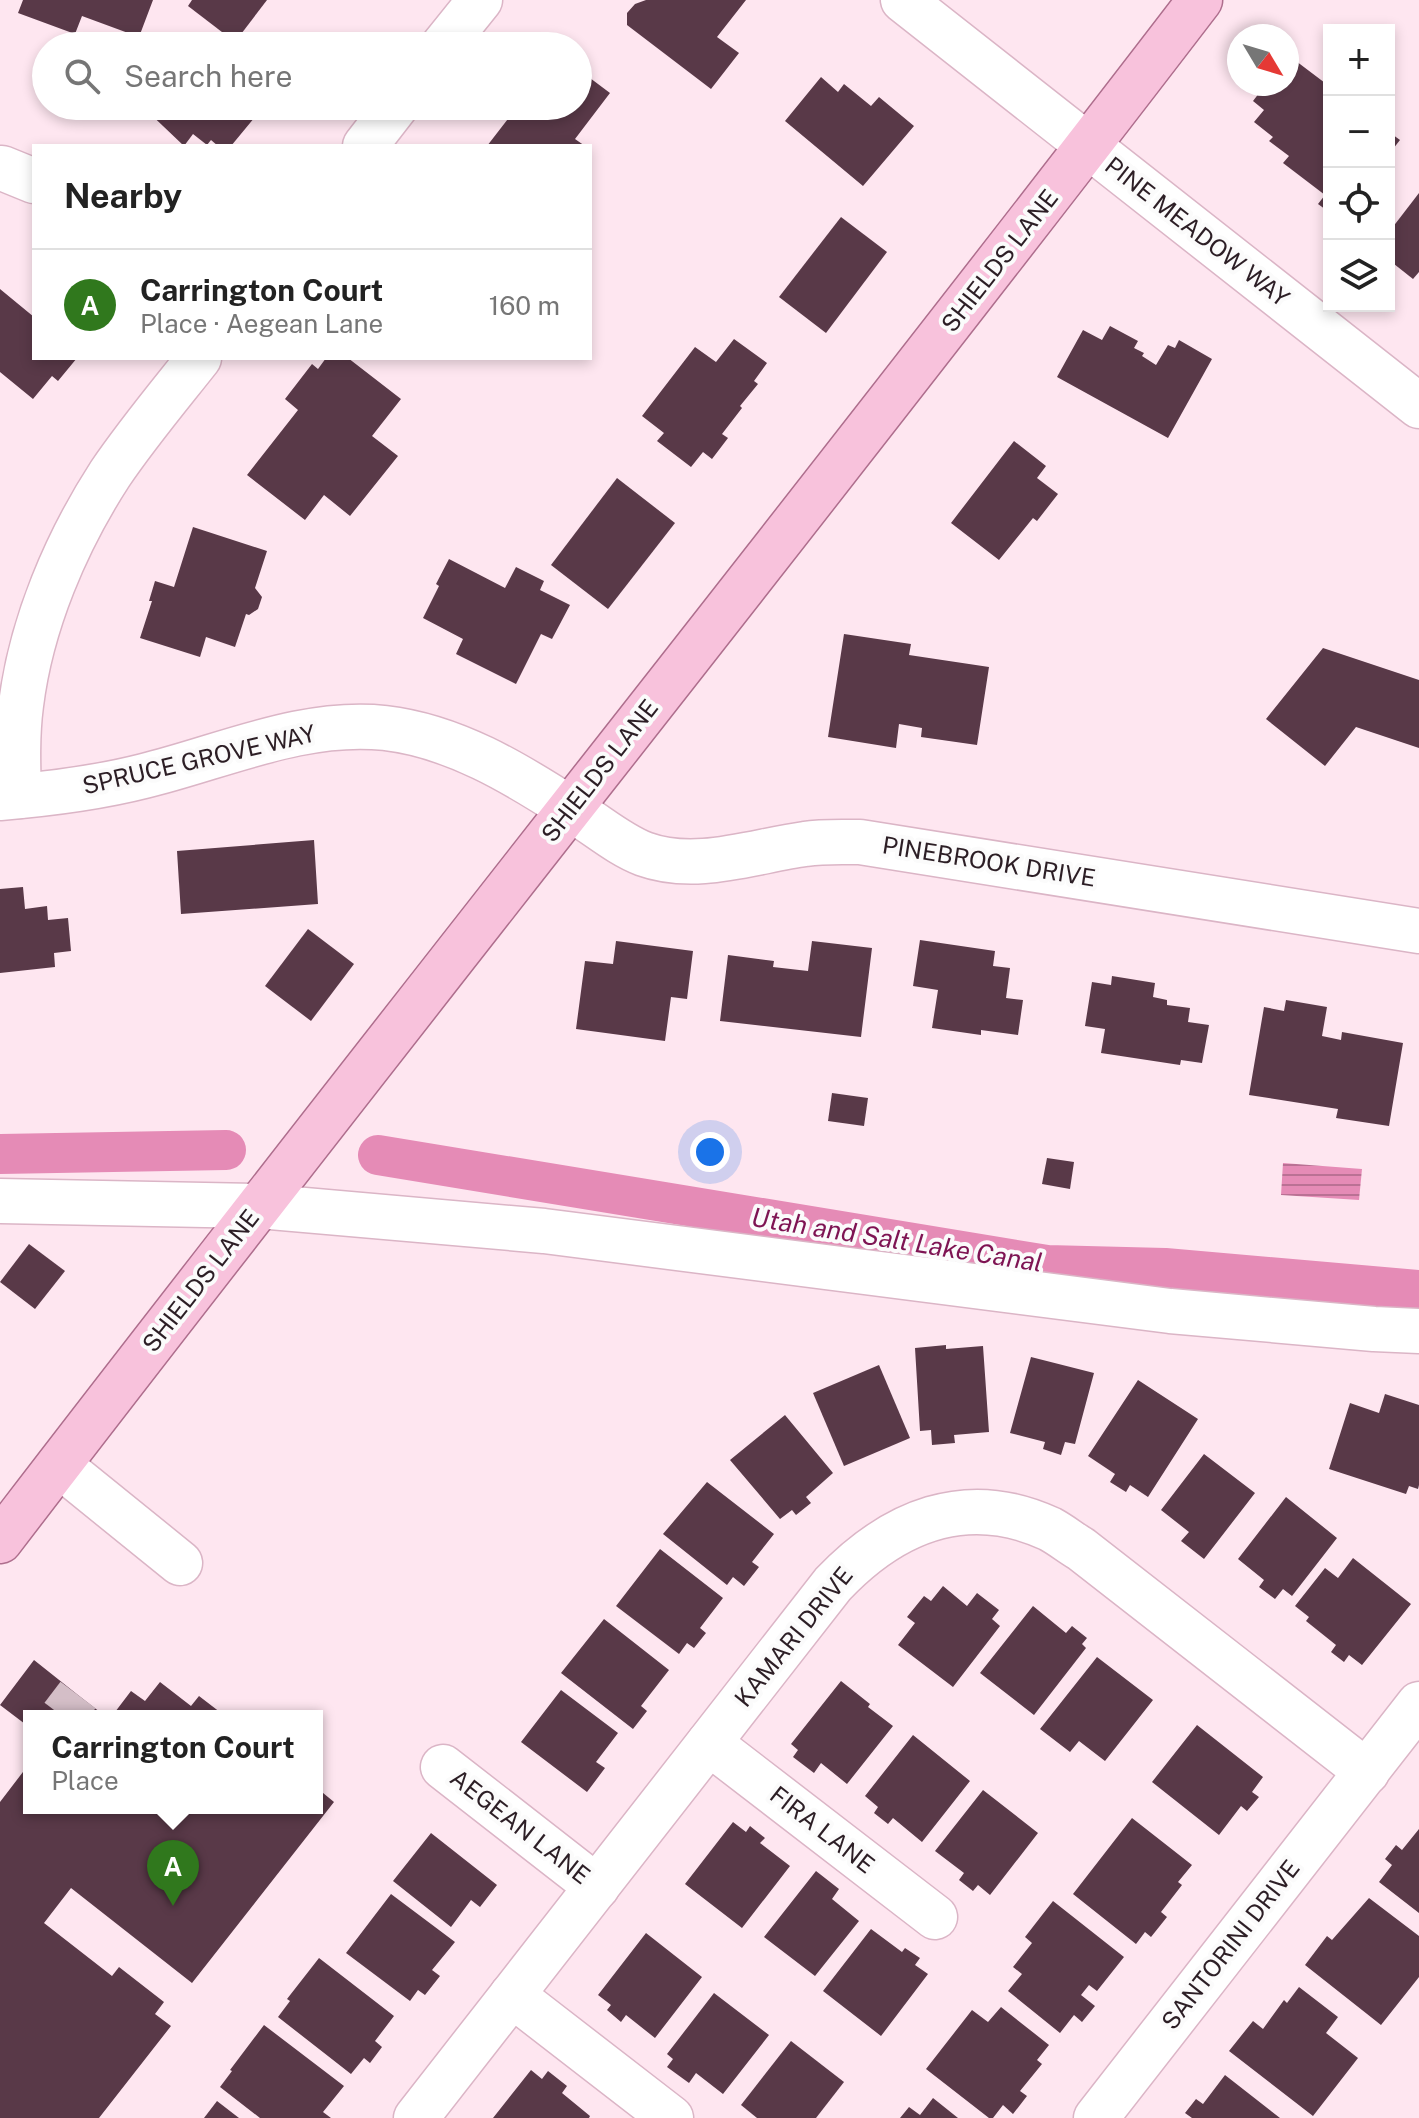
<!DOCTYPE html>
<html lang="en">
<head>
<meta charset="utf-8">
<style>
  body { margin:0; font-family:"Public Sans",sans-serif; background:#f6f6f6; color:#222 }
  .controls { position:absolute; right:24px; top:24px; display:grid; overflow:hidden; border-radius:0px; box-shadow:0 4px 12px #0003 }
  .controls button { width:72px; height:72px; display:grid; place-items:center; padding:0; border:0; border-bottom:2px solid #e0e0e0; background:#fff; color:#222; font:40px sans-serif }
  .compass { position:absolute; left:1227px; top:24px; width:72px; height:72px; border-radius:50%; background:#fff; box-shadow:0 4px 12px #0003; rotate:128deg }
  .you { position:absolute; left:710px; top:1152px; width:28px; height:28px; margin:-20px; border:6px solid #fff; border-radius:50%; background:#1a73e8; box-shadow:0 0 0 12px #1a73e833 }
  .badge { display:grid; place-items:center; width:52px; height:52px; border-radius:50%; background:#30781d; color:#fff; font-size:26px; font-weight:700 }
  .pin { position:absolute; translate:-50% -66px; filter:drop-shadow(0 2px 4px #0008) }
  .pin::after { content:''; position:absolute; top:42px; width:28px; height:24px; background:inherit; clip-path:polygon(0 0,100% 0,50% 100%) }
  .popup { position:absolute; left:23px; top:1710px; width:300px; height:104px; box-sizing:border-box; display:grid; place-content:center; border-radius:0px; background:#fff; filter:drop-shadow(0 2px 6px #0005); font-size:26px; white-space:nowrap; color:#767676 }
  .popup b { font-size:30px; color:#222 }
  .popup::after { content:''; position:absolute; left:50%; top:100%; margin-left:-16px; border:16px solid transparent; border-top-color:#fff }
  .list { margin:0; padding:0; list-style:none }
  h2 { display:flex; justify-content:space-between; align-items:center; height:104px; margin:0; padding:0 32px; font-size:34px }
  h2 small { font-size:26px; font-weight:400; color:#767676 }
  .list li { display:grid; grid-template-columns:52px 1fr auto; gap:24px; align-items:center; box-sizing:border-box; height:112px; padding:0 32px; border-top:2px solid #e0e0e0 }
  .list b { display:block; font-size:30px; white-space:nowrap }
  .list p { margin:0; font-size:26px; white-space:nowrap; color:#767676 }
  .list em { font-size:26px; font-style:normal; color:#767676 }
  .icon { flex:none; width:44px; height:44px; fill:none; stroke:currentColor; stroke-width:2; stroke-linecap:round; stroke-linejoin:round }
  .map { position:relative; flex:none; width:1419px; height:2118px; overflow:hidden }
  .search { position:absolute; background:#fff; box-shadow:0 4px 12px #0003; left:32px; top:32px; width:560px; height:88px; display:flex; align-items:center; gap:20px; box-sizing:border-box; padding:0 28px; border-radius:44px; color:#767676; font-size:30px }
  .panel { position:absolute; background:#fff; box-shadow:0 4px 12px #0003; left:32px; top:144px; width:560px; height:216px; border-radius:0px }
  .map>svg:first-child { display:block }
</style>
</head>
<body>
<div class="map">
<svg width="1419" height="2118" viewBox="0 0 1419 2118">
  <defs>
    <pattern id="water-rules" width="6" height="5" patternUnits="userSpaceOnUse" patternTransform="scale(2)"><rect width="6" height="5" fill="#e58bb6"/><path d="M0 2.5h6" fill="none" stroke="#ba7194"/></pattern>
  </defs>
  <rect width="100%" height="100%" fill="#fee6f0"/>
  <path fill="url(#water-rules)" d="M 1283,1163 L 1362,1169 L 1359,1200 L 1281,1195 Z"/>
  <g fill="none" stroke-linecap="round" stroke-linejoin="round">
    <g stroke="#e58bb6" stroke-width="40">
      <path d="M 0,1154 L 226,1150"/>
      <path d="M 378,1155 L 1047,1265 L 1165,1268 L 1419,1290"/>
    </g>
  </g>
  <g fill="#593948">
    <path d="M 23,0 L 153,0 L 139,37 L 82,16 L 75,34 L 18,13 Z"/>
    <path d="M 192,0 L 267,0 L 235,42 L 188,6 Z"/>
    <path d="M 646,0 L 746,0 L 717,37 L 739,53 L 711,89 L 627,25 L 627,13 L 635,4 Z"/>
    <path d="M 1288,55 L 1329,86 L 1329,212 L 1318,204 L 1325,195 L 1283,163 L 1289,156 L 1269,141 L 1273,137 L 1254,122 L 1264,110 L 1253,101 L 1266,84 L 1287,84 Z"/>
    <path d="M 578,69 L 610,93 L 575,139 L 585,146 L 487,146 L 518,106 L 578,106 Z"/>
    <path d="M 821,77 L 838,92 L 844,84 L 871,106 L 879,97 L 914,126 L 863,186 L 785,121 Z"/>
    <path d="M 142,106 L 264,106 L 231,146 L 218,146 L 211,140 L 207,145 L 193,134 L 184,146 Z"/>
    <path d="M 1389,132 L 1400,140 L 1389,154 Z"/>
    <path d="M 1419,193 L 1419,272 L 1413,279 L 1389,260 L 1389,232 Z"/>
    <path d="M 841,217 L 887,252 L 826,333 L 779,297 Z"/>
    <path d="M 0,289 L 34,317 L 34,358 L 77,358 L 58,381 L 52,376 L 33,399 L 0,372 Z"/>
    <path d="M 1110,326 L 1138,341 L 1134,348 L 1144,353 L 1142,356 L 1156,365 L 1168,345 L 1175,348 L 1179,340 L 1212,359 L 1168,438 L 1057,377 L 1083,330 L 1102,340 Z"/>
    <path d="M 734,339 L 767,363 L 754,381 L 758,384 L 740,406 L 742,408 L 722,434 L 728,438 L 712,459 L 703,452 L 691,467 L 657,441 L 664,433 L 642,416 L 695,347 L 716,362 Z"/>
    <path d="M 326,358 L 348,358 L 401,399 L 372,436 L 398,456 L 350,516 L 324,495 L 305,520 L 247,475 L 298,410 L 285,399 L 312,364 L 318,369 Z"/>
    <path d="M 1014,441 L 1046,466 L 1037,478 L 1058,494 L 1037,521 L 1033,518 L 999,560 L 951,523 Z"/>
    <path d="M 617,478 L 675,523 L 608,609 L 551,565 Z"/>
    <path d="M 193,527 L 267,551 L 255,588 L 262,597 L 258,609 L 249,615 L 246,614 L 235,647 L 206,637 L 200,657 L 140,638 L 152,601 L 149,601 L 155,581 L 174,587 Z"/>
    <path d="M 449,559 L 505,588 L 516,567 L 544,581 L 540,590 L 570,605 L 552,639 L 541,634 L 516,684 L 456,654 L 463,639 L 423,618 L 439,586 L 436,584 Z"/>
    <path d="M 844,634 L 911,644 L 909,655 L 989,667 L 977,745 L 921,737 L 922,728 L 899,724 L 896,748 L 828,737 Z"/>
    <path d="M 1323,648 L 1419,680 L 1419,748 L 1356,727 L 1325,766 L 1266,719 Z"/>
    <path d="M 314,840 L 318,904 L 181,914 L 177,851 Z"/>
    <path d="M 23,887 L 25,909 L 47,906 L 48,920 L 68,918 L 71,951 L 54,953 L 55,967 L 0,973 L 0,889 Z"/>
    <path d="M 308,929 L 354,964 L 311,1021 L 265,986 Z"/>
    <path d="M 920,940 L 995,951 L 993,966 L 1010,968 L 1006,998 L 1023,1000 L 1018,1035 L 981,1030 L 981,1035 L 932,1028 L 938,990 L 913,986 Z"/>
    <path d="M 616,941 L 693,951 L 687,999 L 671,997 L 665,1041 L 576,1029 L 585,961 L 613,964 Z"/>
    <path d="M 812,941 L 872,948 L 861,1037 L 720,1021 L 728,955 L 774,961 L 773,967 L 808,971 Z"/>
    <path d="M 1112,976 L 1155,983 L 1153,997 L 1167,1000 L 1167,1005 L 1190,1008 L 1188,1022 L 1209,1025 L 1202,1063 L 1181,1060 L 1180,1065 L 1101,1053 L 1105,1029 L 1085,1026 L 1092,982 L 1111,985 Z"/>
    <path d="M 1286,1000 L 1327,1007 L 1322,1036 L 1341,1040 L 1342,1032 L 1403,1043 L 1389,1126 L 1336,1118 L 1338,1109 L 1249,1095 L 1264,1007 L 1284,1011 Z"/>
    <path d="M 832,1093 L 868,1098 L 864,1126 L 828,1121 Z"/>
    <path d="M 1047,1158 L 1074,1162 L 1070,1189 L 1042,1184 Z"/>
    <path d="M 29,1244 L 65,1271 L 35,1309 L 0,1282 Z"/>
    <path d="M 946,1345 L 946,1349 L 983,1346 L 989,1432 L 954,1435 L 955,1443 L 932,1445 L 931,1430 L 920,1431 L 915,1348 Z"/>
    <path d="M 1031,1357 L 1094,1373 L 1075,1444 L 1065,1442 L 1061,1455 L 1043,1449 L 1045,1442 L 1010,1433 Z"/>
    <path d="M 879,1365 L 910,1438 L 844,1466 L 813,1393 Z"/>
    <path d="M 1138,1380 L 1198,1419 L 1148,1497 L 1130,1485 L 1126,1492 L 1110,1482 L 1115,1474 L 1088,1456 Z"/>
    <path d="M 1385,1394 L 1419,1405 L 1419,1485 L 1418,1489 L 1409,1486 L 1406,1494 L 1329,1469 L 1350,1403 L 1379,1413 Z"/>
    <path d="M 785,1415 L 833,1473 L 806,1497 L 811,1503 L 796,1515 L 792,1510 L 780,1519 L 730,1460 Z"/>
    <path d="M 1204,1454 L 1255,1493 L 1204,1559 L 1181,1541 L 1189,1532 L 1161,1510 Z"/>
    <path d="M 707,1482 L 774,1534 L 752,1562 L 759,1567 L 744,1586 L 733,1577 L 727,1585 L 663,1534 Z"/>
    <path d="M 1286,1497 L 1337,1538 L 1292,1596 L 1283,1589 L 1275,1599 L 1259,1587 L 1264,1580 L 1238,1559 Z"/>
    <path d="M 660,1549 L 723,1598 L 700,1628 L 706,1633 L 694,1648 L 687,1643 L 679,1654 L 616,1606 Z"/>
    <path d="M 1353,1558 L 1411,1604 L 1362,1665 L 1349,1655 L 1344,1662 L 1331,1652 L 1336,1645 L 1306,1621 L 1309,1617 L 1295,1606 L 1325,1568 L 1338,1578 Z"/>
    <path d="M 943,1586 L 967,1606 L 977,1593 L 999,1610 L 992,1619 L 1000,1626 L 953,1687 L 898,1645 L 915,1623 L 907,1617 L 924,1596 L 931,1601 Z"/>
    <path d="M 1033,1606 L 1066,1633 L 1072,1626 L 1087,1638 L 1082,1644 L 1086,1648 L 1034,1715 L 980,1673 Z"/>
    <path d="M 604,1619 L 669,1670 L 641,1706 L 647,1711 L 633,1729 L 561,1673 Z"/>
    <path d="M 1097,1657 L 1153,1700 L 1105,1761 L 1079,1741 L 1070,1752 L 1040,1729 Z"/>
    <path d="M 34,1660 L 78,1695 L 105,1716 L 29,1716 L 29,1727 L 0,1705 Z"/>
    <path d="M 841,1681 L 870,1704 L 868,1707 L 893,1726 L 847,1784 L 821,1763 L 814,1773 L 793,1757 L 798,1750 L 791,1744 Z"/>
    <path d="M 160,1682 L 191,1706 L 199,1696 L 225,1716 L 112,1716 L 131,1691 L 145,1701 Z"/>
    <path d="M 561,1690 L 618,1733 L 596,1762 L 605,1768 L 587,1792 L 521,1742 Z"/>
    <path d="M 1197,1725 L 1263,1777 L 1252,1792 L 1259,1797 L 1247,1811 L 1241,1806 L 1219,1835 L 1152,1782 Z"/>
    <path d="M 913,1735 L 970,1781 L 922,1842 L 893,1818 L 888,1824 L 874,1813 L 878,1807 L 865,1796 Z"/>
    <path d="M 26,1768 L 29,1770 L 29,1808 L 317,1808 L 317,1788 L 334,1802 L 192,1983 L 71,1888 L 44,1923 L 112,1976 L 119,1967 L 164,2002 L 155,2014 L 171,2026 L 99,2118 L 0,2118 L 0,1802 Z"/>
    <path d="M 983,1790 L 1038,1833 L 990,1895 L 978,1885 L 973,1891 L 959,1880 L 964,1873 L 935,1851 Z"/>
    <path d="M 1132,1818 L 1192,1865 L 1178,1882 L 1182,1885 L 1161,1912 L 1167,1917 L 1151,1937 L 1145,1932 L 1136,1944 L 1073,1894 Z"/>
    <path d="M 733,1822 L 746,1832 L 750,1826 L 765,1838 L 760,1843 L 790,1866 L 742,1928 L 685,1884 Z"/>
    <path d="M 1419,1829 L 1419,1913 L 1379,1882 L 1392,1865 L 1385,1859 L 1396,1845 L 1402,1850 Z"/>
    <path d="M 431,1833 L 497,1885 L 480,1907 L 471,1900 L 451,1927 L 393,1881 Z"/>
    <path d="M 816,1871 L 839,1889 L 832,1899 L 859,1921 L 815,1976 L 764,1937 Z"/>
    <path d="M 391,1894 L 455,1942 L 432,1970 L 440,1976 L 425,1995 L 418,1990 L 410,2001 L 346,1953 Z"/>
    <path d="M 1369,1898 L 1419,1936 L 1419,1977 L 1381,2025 L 1305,1965 L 1327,1936 L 1332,1940 Z"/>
    <path d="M 1053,1901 L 1124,1957 L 1097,1991 L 1089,1985 L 1081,1995 L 1095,2006 L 1082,2022 L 1074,2015 L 1060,2033 L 1008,1991 L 1022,1974 L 1013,1967 L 1032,1943 L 1025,1937 Z"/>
    <path d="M 871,1929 L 902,1952 L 905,1948 L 920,1958 L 915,1965 L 928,1974 L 881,2036 L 823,1991 Z"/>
    <path d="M 646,1933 L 702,1977 L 655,2038 L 626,2015 L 621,2022 L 607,2010 L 611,2005 L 598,1995 Z"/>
    <path d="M 319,1958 L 394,2016 L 375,2041 L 382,2047 L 370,2063 L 364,2058 L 351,2074 L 278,2017 L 290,2001 L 287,1999 Z"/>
    <path d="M 1299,1987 L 1338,2017 L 1326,2033 L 1358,2058 L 1313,2116 L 1229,2051 L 1253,2021 L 1263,2029 L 1284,2000 L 1287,2003 Z"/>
    <path d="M 714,1993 L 769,2035 L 723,2094 L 696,2073 L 689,2083 L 667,2067 L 673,2059 L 667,2054 Z"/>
    <path d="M 1001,2007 L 1049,2045 L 1037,2060 L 1042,2064 L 1020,2091 L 1027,2096 L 1013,2114 L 1003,2105 L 993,2118 L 989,2118 L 926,2069 L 972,2010 L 988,2022 Z"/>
    <path d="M 264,2025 L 344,2086 L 323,2112 L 331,2118 L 260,2118 L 220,2087 L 232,2071 L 230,2070 Z"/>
    <path d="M 791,2041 L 844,2082 L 816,2118 L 757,2118 L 741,2105 Z"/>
    <path d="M 531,2070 L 542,2079 L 548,2071 L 567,2086 L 562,2093 L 590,2116 L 589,2118 L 493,2118 Z"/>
    <path d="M 1225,2075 L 1280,2118 L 1192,2118 L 1185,2113 L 1196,2099 L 1203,2104 Z"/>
    <path d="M 933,2098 L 958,2118 L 900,2118 L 909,2107 L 920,2115 Z"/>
    <path d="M 217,2101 L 239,2118 L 204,2118 Z"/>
  </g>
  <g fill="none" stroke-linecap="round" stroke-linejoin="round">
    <path stroke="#d4bec7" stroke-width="44" stroke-dasharray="44 22" stroke-linecap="butt" d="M 62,1716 L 78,1695"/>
    <g stroke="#dbb5c6" stroke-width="47">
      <g id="minor">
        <path d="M 903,0 L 1419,406"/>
        <path d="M 443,46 L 480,0"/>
        <path d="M 365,146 L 396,106"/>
        <path d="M 2,168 L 34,181"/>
        <path d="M 19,796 C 18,766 17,735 21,705 C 31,624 66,542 110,474 C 137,434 169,396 199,358"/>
        <path d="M 0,798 C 48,794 97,788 144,776 C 222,757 303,719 385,728 C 454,736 515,773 572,810 C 596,824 618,844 644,854 C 696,873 754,851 805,844 C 823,841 842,842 860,842 L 1419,931"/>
        <path d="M 0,1201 L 259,1206 L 544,1231 L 1170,1311 L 1374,1329 L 1419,1331"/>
        <path d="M 59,1465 L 180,1563"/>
        <path d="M 709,1743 L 935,1917"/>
        <path d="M 443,1767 L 597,1887"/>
        <path d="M 512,1995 L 671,2118"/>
        <path d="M 416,2118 L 833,1584 C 892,1522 966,1490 1050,1529 C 1061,1535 1071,1543 1081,1549 L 1367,1772"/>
        <path d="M 1096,2118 L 1419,1704"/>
      </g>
    </g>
    <g stroke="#ae6e8d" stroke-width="47">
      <path id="major" d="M 0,1541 C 396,1024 804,517 1200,0"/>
    </g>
    <use href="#minor" stroke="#fff" stroke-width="44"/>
    <use href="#major" stroke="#f8c2dc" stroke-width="44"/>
  </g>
  <g text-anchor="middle" stroke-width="8" stroke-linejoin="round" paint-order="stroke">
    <g font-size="24" fill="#2c1e25" stroke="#fbfbfb">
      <text transform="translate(1197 232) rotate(38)" y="8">PINE MEADOW WAY</text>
      <text transform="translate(1000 261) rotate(-52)" y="8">SHIELDS LANE</text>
      <text transform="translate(199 760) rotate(-13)" y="8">SPRUCE GROVE WAY</text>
      <text transform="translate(600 771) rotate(-52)" y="8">SHIELDS LANE</text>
      <text transform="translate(989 862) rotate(9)" y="8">PINEBROOK DRIVE</text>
      <text transform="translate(201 1281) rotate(-52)" y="8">SHIELDS LANE</text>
      <text transform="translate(794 1637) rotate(-51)" y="8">KAMARI DRIVE</text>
      <text transform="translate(520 1827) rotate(38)" y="8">AEGEAN LANE</text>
      <text transform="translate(822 1830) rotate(38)" y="8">FIRA LANE</text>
      <text transform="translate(1231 1945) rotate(-52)" y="8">SANTORINI DRIVE</text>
    </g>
    <g font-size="26" font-style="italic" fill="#7e1453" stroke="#fbfbfb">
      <text transform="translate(897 1240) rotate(9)" y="9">Utah and Salt Lake Canal</text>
    </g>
  </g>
</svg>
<div class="controls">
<button>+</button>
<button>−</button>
<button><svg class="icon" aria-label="locate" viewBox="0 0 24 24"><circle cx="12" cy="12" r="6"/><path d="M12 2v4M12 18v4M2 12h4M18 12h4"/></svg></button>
<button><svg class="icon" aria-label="layers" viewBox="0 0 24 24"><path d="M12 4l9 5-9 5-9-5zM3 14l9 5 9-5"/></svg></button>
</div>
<svg class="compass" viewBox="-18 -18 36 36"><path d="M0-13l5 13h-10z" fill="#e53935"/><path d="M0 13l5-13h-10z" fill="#767676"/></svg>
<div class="you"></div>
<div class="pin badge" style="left:173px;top:1906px">A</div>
<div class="popup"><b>Carrington Court</b>Place</div>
<div class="search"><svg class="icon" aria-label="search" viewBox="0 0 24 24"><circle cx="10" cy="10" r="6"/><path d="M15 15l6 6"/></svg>Search here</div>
<section class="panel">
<h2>Nearby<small></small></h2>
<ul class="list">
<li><span class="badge">A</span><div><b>Carrington Court</b><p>Place · Aegean Lane</p></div><em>160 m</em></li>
</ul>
</section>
</div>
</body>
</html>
